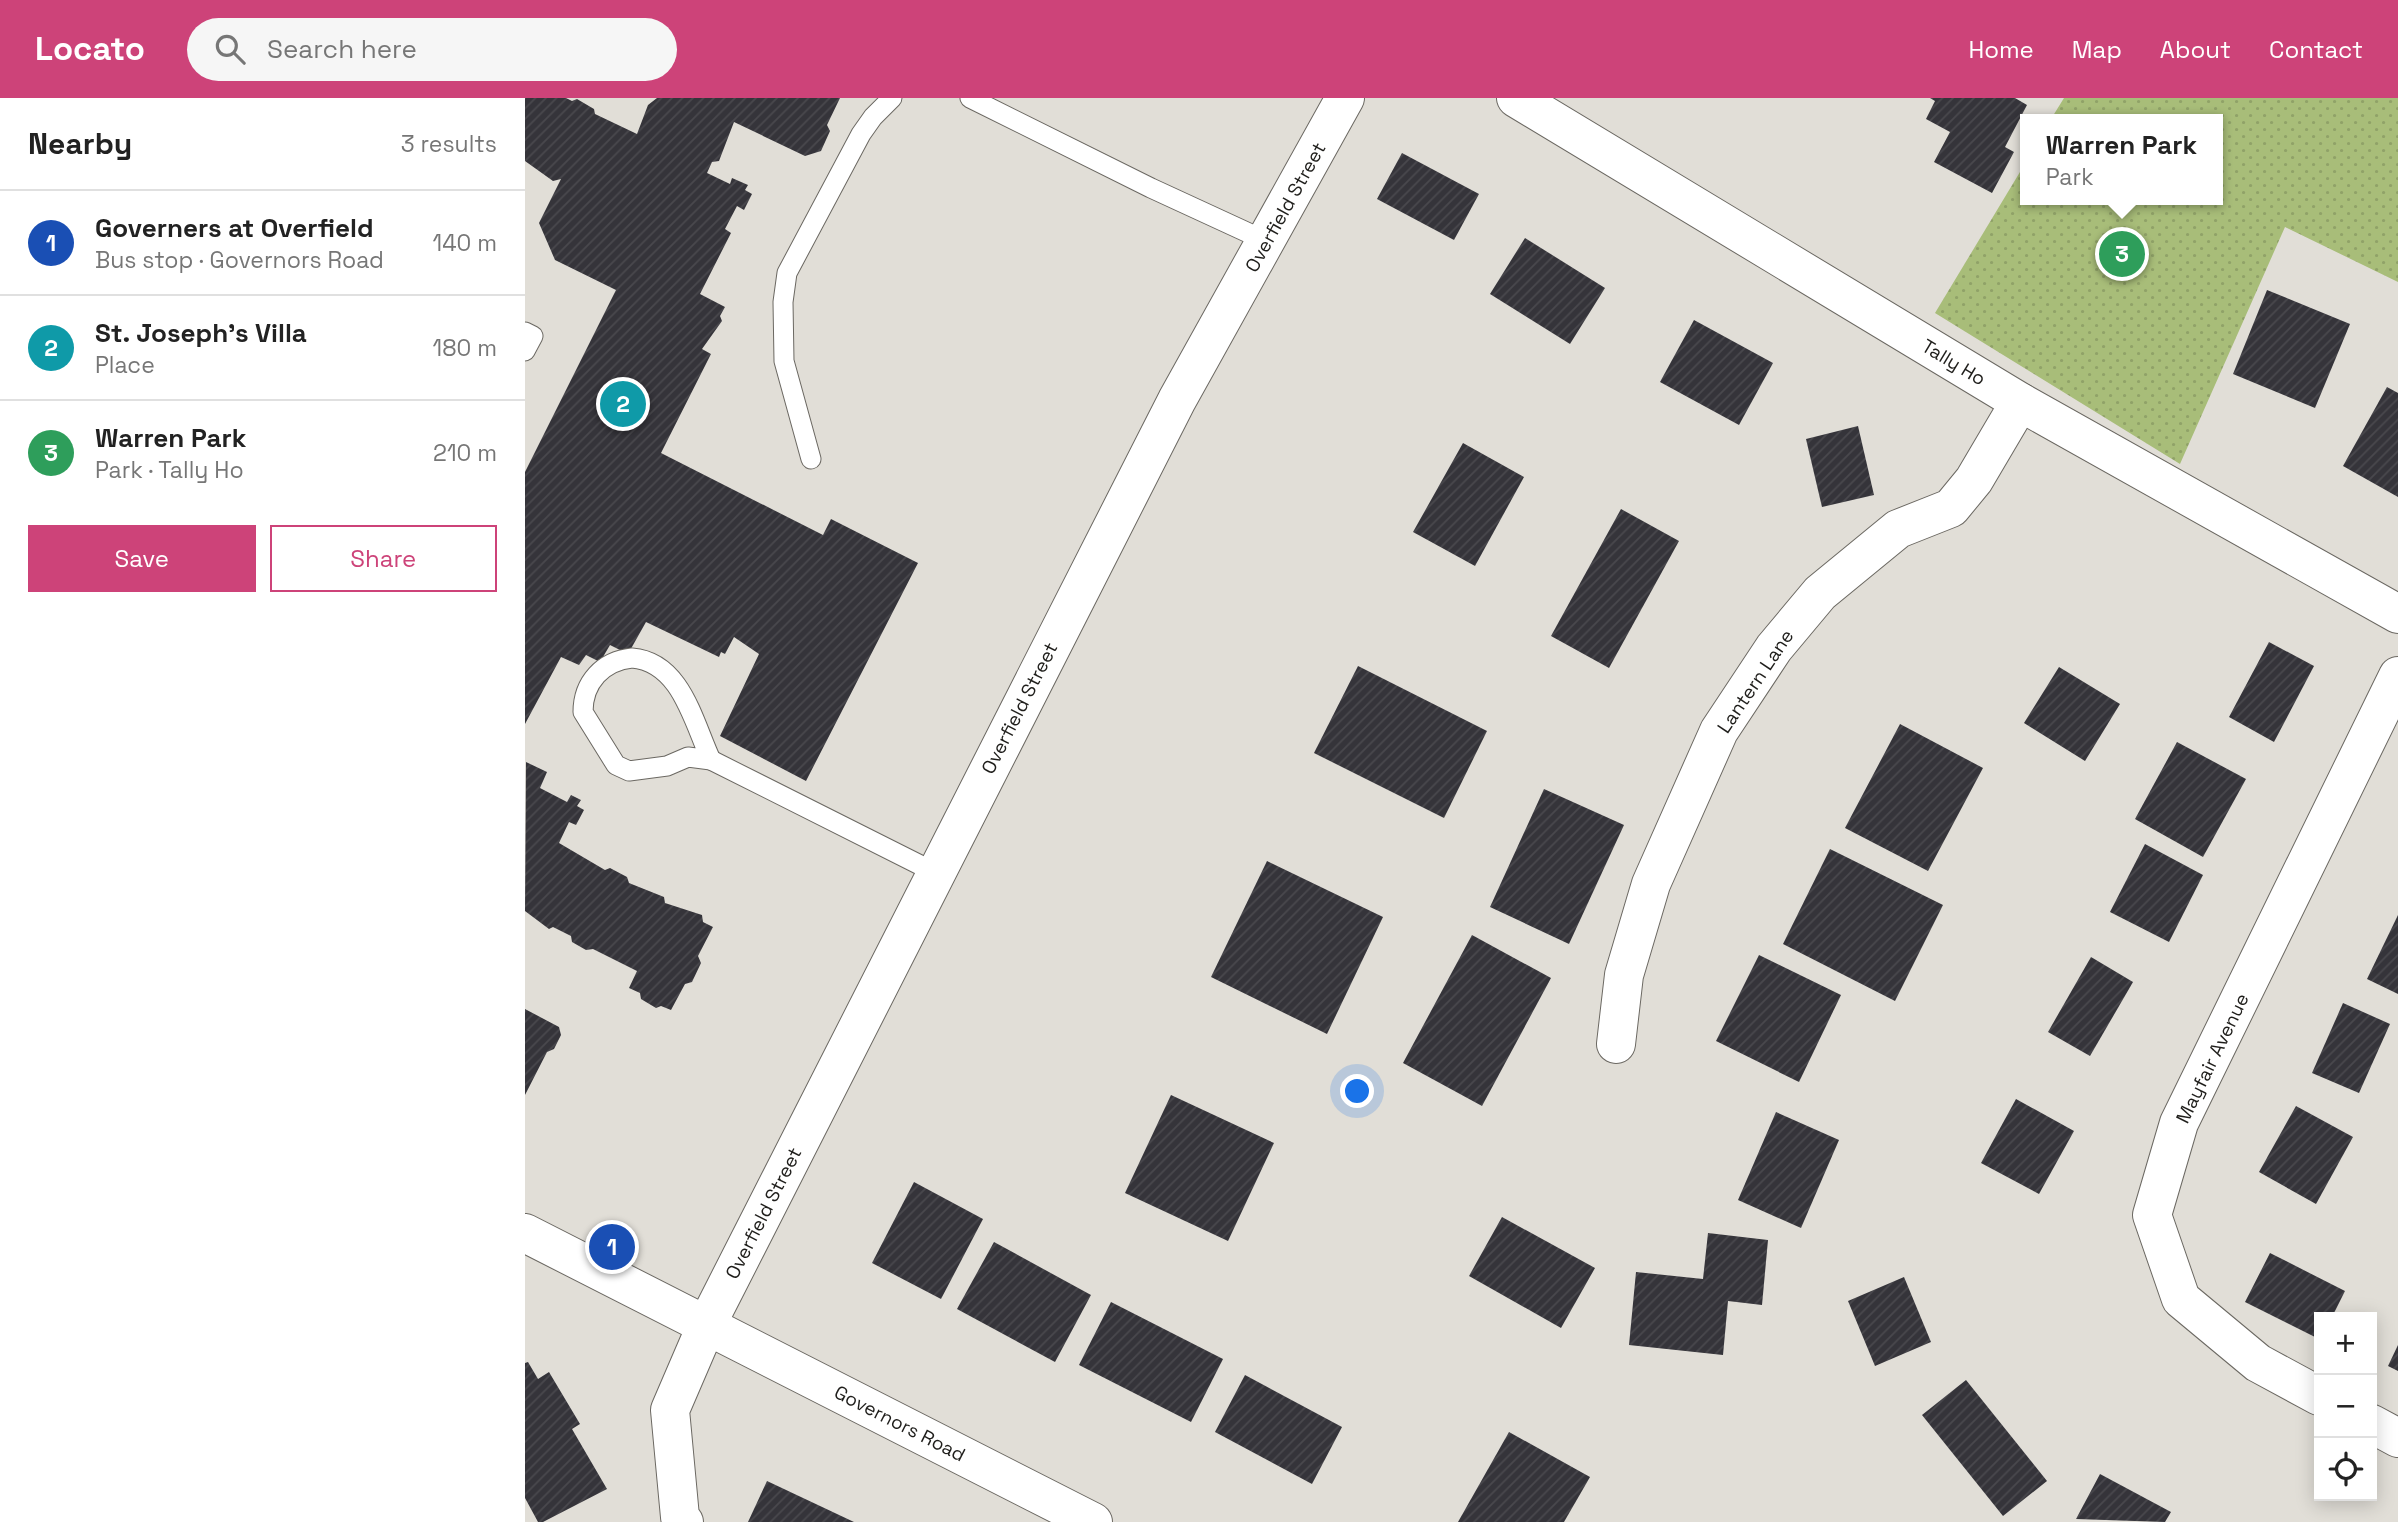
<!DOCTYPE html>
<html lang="en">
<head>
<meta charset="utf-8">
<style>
  body { margin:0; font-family:"Space Grotesk",sans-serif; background:#f6f6f6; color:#222 }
  .controls { position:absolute; right:21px; bottom:21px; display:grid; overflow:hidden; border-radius:0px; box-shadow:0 4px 18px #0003 }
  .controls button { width:63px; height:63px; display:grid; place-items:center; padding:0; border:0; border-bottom:2px solid #e0e0e0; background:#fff; color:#222; font:35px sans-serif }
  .you { position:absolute; left:833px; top:994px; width:24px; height:24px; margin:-18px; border:5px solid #fff; border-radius:50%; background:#1a73e8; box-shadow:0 0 0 10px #1a73e833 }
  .badge { display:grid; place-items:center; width:46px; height:46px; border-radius:50%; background:#cd4379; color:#fff; font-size:23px; font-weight:700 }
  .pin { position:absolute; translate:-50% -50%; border:4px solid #fff; box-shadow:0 2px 7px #0006 }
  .popup { position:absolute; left:1495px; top:16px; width:203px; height:91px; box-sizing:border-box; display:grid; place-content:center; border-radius:0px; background:#fff; filter:drop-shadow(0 2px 5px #0005); font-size:23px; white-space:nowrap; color:#767676 }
  .popup b { font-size:26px; color:#222 }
  .popup::after { content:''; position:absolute; left:50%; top:100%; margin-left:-14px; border:14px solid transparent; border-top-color:#fff }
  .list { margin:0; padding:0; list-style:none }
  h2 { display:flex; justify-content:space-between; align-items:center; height:91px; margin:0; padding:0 28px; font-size:30px }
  h2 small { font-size:23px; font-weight:400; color:#767676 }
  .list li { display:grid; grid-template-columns:46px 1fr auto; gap:21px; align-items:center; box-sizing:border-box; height:105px; padding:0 28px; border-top:2px solid #e0e0e0 }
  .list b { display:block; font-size:26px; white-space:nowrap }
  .list p { margin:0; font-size:23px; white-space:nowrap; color:#767676 }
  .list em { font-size:23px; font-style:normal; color:#767676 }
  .actions { display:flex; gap:14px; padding:21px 28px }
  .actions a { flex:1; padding:16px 0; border:2px solid #cd4379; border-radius:0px; text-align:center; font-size:24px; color:#cd4379 }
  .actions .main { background:#cd4379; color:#fff }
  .icon { flex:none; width:38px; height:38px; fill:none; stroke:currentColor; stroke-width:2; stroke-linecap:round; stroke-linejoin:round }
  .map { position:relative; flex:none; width:1873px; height:1424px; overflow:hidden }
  header { display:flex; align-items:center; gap:42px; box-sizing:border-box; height:98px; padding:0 35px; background:#cd4379; color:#fff }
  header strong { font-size:33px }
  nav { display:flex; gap:38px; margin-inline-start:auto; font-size:24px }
  .search { width:490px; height:63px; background:#f6f6f6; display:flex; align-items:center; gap:18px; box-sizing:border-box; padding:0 24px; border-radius:38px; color:#767676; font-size:26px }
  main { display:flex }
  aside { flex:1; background:#fff }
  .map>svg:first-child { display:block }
</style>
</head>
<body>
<header>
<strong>Locato</strong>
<div class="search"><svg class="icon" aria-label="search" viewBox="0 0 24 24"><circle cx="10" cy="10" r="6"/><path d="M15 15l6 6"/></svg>Search here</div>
<nav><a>Home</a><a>Map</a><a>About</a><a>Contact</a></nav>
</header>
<main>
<aside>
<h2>Nearby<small>3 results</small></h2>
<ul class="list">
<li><span class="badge" style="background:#1a4fb4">1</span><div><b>Governers at Overfield</b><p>Bus stop · Governors Road</p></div><em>140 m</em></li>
<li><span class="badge" style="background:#0f9aa8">2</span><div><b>St. Joseph's Villa</b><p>Place</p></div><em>180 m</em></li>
<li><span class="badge" style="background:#2e9e5b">3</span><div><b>Warren Park</b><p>Park · Tally Ho</p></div><em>210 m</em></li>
</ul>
<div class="actions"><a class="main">Save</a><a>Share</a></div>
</aside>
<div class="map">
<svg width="1873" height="1424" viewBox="0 0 1873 1424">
  <defs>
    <pattern id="park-dots" width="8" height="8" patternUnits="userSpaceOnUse" patternTransform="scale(1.75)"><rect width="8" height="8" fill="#a8bd79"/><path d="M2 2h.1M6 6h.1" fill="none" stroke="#90a268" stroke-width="1.8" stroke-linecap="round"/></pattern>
    <pattern id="building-hatch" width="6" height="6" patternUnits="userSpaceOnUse" patternTransform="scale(1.75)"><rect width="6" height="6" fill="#35343a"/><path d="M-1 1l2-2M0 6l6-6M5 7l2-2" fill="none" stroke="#49484d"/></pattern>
  </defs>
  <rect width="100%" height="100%" fill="#e1ded7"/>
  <path fill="url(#park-dots)" d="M 1539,0 L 1873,0 L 1873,184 L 1760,129 L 1655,366 L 1410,215 L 1501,64 L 1501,102 L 1693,102 L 1693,21 L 1526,21 Z"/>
  <g fill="url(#building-hatch)">
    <path d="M 0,0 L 41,0 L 47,3 L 52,1 L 69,11 L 70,16 L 112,36 L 123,7 L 132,0 L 315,0 L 302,27 L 305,33 L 296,53 L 280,58 L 209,24 L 194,63 L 187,64 L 182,75 L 205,86 L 207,80 L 223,87 L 220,92 L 227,96 L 219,112 L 212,108 L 200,131 L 206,135 L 175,196 L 200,209 L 195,218 L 197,223 L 177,251 L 186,256 L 136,355 L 298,437 L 306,421 L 393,465 L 281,683 L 195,638 L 234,556 L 209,539 L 200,556 L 196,554 L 194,559 L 121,524 L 103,556 L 85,547 L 75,564 L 61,557 L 54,567 L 36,559 L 0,626 L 0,374 L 91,192 L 30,162 L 14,125 L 36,81 L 28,83 L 0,63 Z"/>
    <path d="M 1405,0 L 1490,0 L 1502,7 L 1480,49 L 1489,54 L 1467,95 L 1409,64 L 1425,34 L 1401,21 L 1410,3 Z"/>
    <path d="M 877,55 L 954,96 L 929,142 L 852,101 Z"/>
    <path d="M 1000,140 L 1080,190 L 1045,246 L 965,196 Z"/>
    <path d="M 1742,192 L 1825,226 L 1790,310 L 1708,276 Z"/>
    <path d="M 1169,222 L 1248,265 L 1214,327 L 1135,284 Z"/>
    <path d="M 1862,289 L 1873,295 L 1873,399 L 1818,368 Z"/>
    <path d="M 1333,328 L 1349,397 L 1297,409 L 1281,341 Z"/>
    <path d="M 938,345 L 999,379 L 950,468 L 888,434 Z"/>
    <path d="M 1096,411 L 1154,443 L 1084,570 L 1026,538 Z"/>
    <path d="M 1744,544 L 1789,568 L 1749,644 L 1704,619 Z"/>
    <path d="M 833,568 L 962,633 L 919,720 L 789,655 Z"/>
    <path d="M 1534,569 L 1595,606 L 1560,663 L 1499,625 Z"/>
    <path d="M 1375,626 L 1458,670 L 1403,773 L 1320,730 Z"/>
    <path d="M 1652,644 L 1721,681 L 1678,759 L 1610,721 Z"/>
    <path d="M 1,664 L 22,674 L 15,690 L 42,704 L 46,697 L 56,702 L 52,708 L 59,712 L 51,727 L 44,724 L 34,745 L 80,772 L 85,770 L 102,779 L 104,785 L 139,799 L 140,805 L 177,817 L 178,824 L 188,829 L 173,858 L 176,865 L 167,884 L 160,886 L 146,912 L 136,908 L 131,910 L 116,901 L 115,895 L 104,890 L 112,873 L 68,851 L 61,852 L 47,844 L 46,838 L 28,829 L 24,831 L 0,813 Z"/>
    <path d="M 1019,691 L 1099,727 L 1044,846 L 965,809 Z"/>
    <path d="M 1620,746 L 1678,777 L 1644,844 L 1585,814 Z"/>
    <path d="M 1305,751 L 1418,807 L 1370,903 L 1258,846 Z"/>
    <path d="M 742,763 L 858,819 L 802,936 L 686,879 Z"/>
    <path d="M 1873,817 L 1873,896 L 1842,881 Z"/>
    <path d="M 947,837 L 1026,880 L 957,1008 L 878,965 Z"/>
    <path d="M 1234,857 L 1316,897 L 1274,984 L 1191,943 Z"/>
    <path d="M 1566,859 L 1608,884 L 1565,958 L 1523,934 Z"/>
    <path d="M 1818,905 L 1865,926 L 1834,995 L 1787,975 Z"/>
    <path d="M 0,911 L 34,929 L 36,937 L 29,951 L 22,954 L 0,997 Z"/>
    <path d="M 646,997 L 749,1045 L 703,1143 L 600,1095 Z"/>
    <path d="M 1491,1001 L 1549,1033 L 1514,1096 L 1456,1065 Z"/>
    <path d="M 1771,1008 L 1828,1039 L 1791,1106 L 1734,1074 Z"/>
    <path d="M 1251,1014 L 1314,1042 L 1276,1130 L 1213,1102 Z"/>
    <path d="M 389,1084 L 458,1121 L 416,1201 L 347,1165 Z"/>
    <path d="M 977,1119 L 1070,1170 L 1036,1230 L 944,1178 Z"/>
    <path d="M 1183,1135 L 1243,1142 L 1237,1207 L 1203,1203 L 1198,1257 L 1104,1247 L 1111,1174 L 1178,1181 Z"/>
    <path d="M 469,1144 L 566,1197 L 530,1264 L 432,1211 Z"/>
    <path d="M 1745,1155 L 1820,1193 L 1807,1219 L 1794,1219 L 1794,1241 L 1720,1204 Z"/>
    <path d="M 1379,1179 L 1406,1244 L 1350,1268 L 1323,1203 Z"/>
    <path d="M 586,1204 L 698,1261 L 666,1324 L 554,1267 Z"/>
    <path d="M 1873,1247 L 1873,1273 L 1863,1268 Z"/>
    <path d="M 3,1264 L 13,1281 L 24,1274 L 55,1326 L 47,1331 L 82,1391 L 18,1424 L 13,1424 L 0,1400 L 0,1265 Z"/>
    <path d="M 720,1277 L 817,1329 L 787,1386 L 690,1334 Z"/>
    <path d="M 1441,1282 L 1522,1383 L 1478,1418 L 1397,1317 Z"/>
    <path d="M 984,1334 L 1065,1379 L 1039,1424 L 933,1424 Z"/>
    <path d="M 1575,1376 L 1646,1414 L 1640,1424 L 1551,1421 Z"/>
    <path d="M 242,1383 L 329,1424 L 223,1424 Z"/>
  </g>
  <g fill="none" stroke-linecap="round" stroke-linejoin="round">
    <g stroke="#6b6862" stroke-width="21">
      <g id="service">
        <path d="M 445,0 L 626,90 L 741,143"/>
        <path d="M 0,234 L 8,238 L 0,253"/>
        <path d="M 286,361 L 259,263 L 258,204 L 262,175 L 336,36 L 348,19 L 367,0"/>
        <path d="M 107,560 C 156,564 168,623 186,662 L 163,659 L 142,668 L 104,673 L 91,667 L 58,614 C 58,584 78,563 107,560 Z"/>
        <path d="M 186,662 L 409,774"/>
      </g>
    </g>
    <g stroke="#6b6862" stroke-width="40">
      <g id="minor">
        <path d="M 991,0 L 1495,304 L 1873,516"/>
        <path d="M 1091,946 L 1099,877 L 1126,786 L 1194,633 L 1249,550 L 1295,495 L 1373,431 L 1426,410 L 1449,382 L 1495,304"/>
        <path d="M 1794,1298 L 1733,1265 L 1656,1201 L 1627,1117 L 1654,1025 L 1873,578"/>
        <path d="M 1847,1326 L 1873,1340"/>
        <path d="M 159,1424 L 155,1419 L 145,1312 L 182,1226 L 652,302 L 820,0"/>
      </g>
    </g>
    <g stroke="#6b6862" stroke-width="40">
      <path id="secondary" d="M 0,1135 L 568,1424"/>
    </g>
    <use href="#service" stroke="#fff" stroke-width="19"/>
    <use href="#minor" stroke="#fff" stroke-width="38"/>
    <use href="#secondary" stroke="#fff" stroke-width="38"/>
  </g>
  <g text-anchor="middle" stroke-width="7" stroke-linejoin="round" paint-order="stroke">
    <g font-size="19" fill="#1f1e1b" stroke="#fff">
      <text transform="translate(760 109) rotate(-61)" y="7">Overfield Street</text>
      <text transform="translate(1429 264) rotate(31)" y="7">Tally Ho</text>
      <text transform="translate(1230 583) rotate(-56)" y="7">Lantern Lane</text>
      <text transform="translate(494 610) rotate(-63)" y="7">Overfield Street</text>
      <text transform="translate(1687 960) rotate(-64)" y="7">Mayfair Avenue</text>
      <text transform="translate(238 1115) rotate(-63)" y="7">Overfield Street</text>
      <text transform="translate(375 1325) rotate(27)" y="7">Governors Road</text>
    </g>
  </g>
</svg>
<div class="controls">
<button>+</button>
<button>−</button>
<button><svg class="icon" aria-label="locate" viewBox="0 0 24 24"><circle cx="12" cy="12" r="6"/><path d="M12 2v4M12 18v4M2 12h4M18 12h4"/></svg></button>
</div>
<div class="you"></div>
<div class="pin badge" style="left:87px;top:1149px;background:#1a4fb4">1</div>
<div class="pin badge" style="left:98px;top:306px;background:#0f9aa8">2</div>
<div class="pin badge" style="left:1597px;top:156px;background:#2e9e5b">3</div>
<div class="popup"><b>Warren Park</b>Park</div>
</div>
</main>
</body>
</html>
